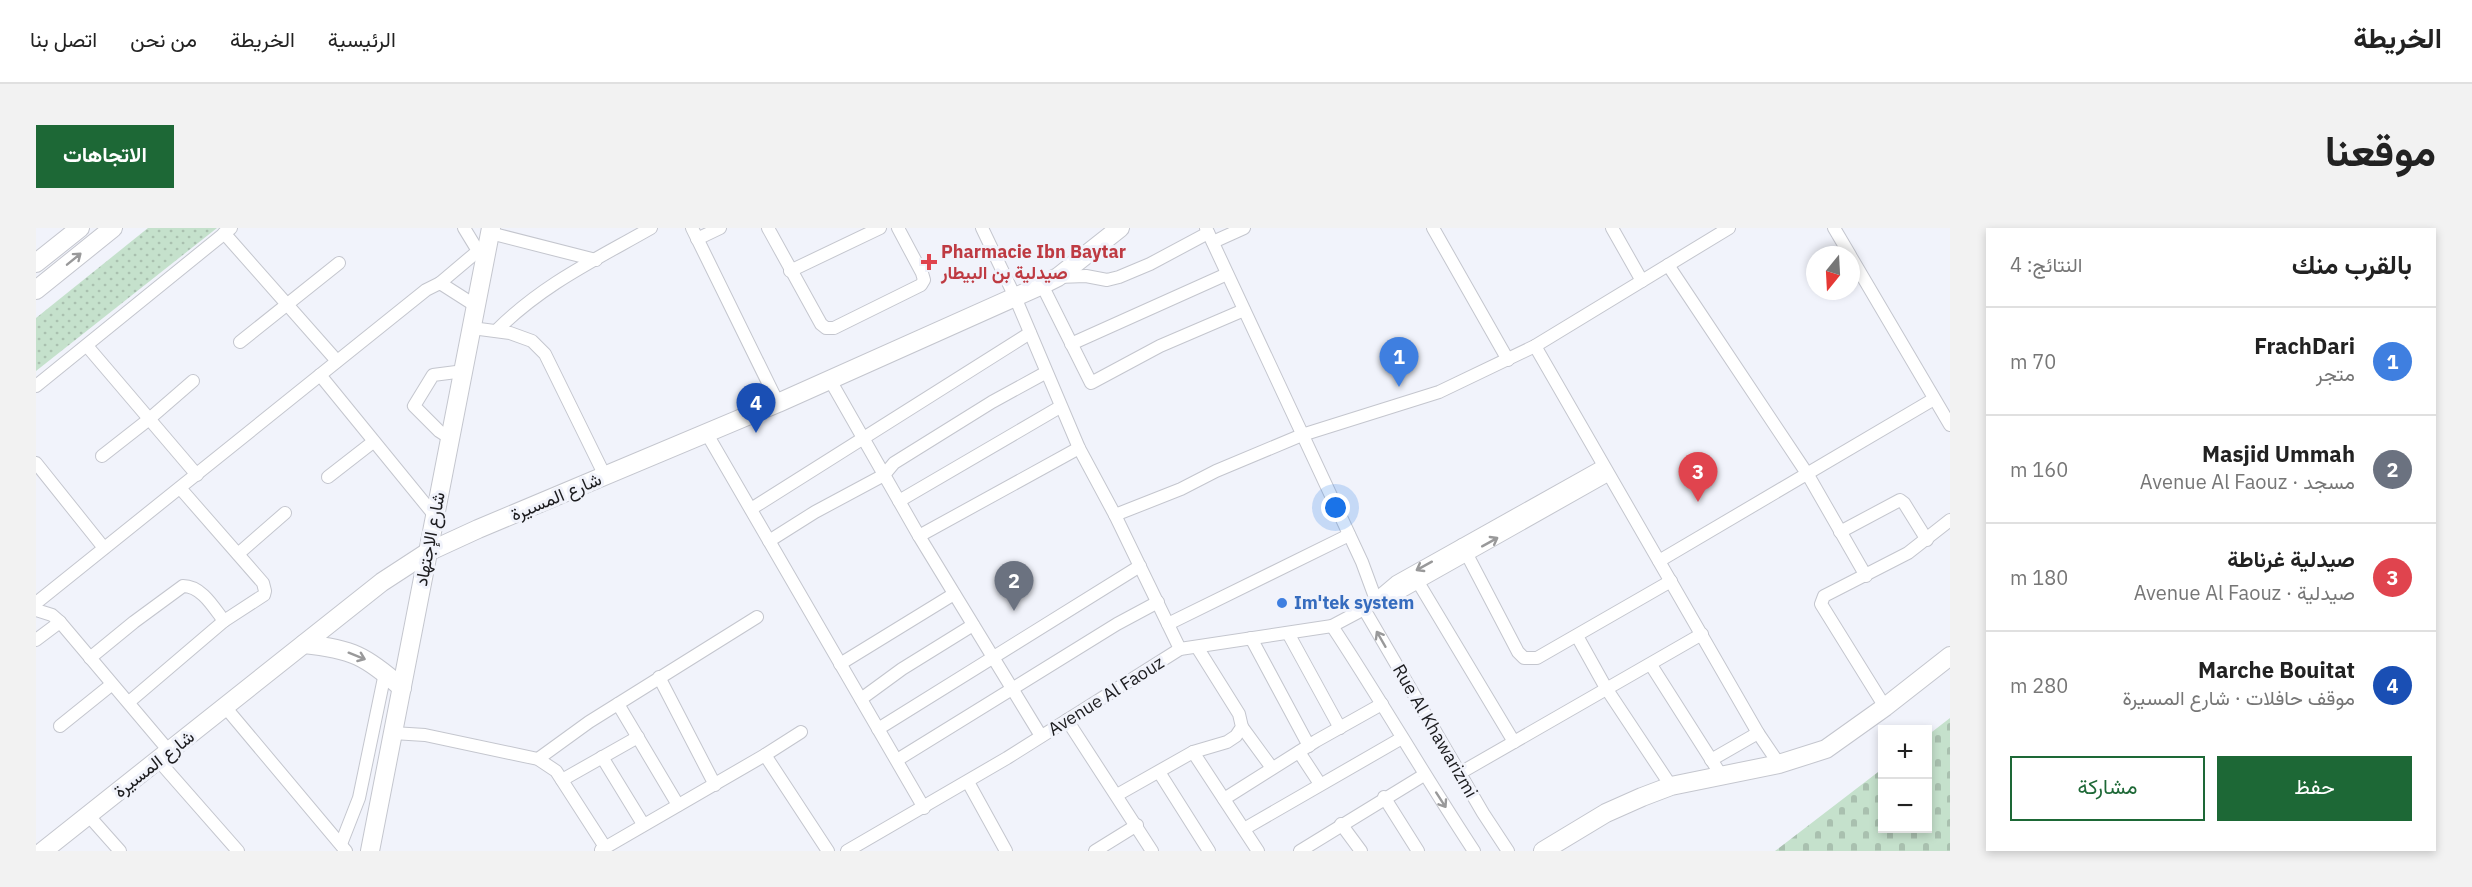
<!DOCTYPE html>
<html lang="ar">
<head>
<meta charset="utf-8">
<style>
  body { margin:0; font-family:"IBM Plex Sans",Vazirmatn,sans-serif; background:#f2f2f2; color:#222; direction:rtl }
  .controls { position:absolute; right:18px; bottom:18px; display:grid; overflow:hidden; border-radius:0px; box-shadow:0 3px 9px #0003 }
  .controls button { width:54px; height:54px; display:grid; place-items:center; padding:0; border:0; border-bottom:2px solid #e0e0e0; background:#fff; color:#222; font:30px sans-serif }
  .compass { position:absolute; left:1770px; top:18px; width:54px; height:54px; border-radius:50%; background:#fff; box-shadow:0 3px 9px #0003; rotate:198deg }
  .you { position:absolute; left:1300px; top:280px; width:21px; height:21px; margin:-15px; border:4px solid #fff; border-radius:50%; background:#1a73e8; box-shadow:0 0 0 9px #1a73e833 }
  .badge { display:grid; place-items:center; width:39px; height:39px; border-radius:50%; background:#1d6836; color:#fff; font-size:20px; font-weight:700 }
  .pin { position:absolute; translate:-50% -50px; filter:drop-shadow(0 2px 3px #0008) }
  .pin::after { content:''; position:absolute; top:32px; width:21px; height:18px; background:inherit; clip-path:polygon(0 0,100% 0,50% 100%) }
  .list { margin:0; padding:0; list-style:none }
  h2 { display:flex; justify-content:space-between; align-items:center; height:78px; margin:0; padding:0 24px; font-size:26px }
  h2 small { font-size:20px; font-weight:400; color:#767676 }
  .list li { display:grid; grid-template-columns:39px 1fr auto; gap:18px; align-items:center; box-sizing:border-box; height:108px; padding:0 24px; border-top:2px solid #e0e0e0 }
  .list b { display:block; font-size:22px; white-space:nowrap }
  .list p { margin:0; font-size:20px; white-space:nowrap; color:#767676 }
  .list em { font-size:20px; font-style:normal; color:#767676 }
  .actions { display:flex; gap:12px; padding:18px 24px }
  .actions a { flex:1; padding:14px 0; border:2px solid #1d6836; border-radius:0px; text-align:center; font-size:21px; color:#1d6836 }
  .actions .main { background:#1d6836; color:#fff }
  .map { position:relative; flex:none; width:1914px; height:623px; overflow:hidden; direction:ltr; border-radius:0px }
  header { display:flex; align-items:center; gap:36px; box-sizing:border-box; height:84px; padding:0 30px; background:#fff; border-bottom:2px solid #e0e0e0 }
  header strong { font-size:28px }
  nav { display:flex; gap:33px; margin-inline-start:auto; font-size:21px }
  .intro { display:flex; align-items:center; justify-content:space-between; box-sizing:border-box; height:144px; padding:0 36px }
  h1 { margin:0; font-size:42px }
  .button { padding:15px 27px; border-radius:0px; background:#1d6836; color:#fff; font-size:21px; font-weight:700 }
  main { display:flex; gap:36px; padding:0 36px }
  aside { flex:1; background:#fff; border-radius:0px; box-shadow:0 3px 9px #0003 }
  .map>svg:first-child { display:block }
</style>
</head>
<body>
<header>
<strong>الخريطة</strong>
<nav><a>الرئيسية</a><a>الخريطة</a><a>من نحن</a><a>اتصل بنا</a></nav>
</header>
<div class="intro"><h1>موقعنا</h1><a class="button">الاتجاهات</a></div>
<main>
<aside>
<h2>بالقرب منك<small>النتائج: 4</small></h2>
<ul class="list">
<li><span class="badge" style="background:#3f7fe0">1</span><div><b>FrachDari</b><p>متجر</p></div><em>70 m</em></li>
<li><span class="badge" style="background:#6b7280">2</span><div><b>Masjid Ummah</b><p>مسجد · Avenue Al Faouz</p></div><em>160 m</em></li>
<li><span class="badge" style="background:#e0444e">3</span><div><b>صيدلية غرناطة</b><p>صيدلية · Avenue Al Faouz</p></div><em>180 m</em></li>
<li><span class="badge" style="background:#1a4fb4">4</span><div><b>Marche Bouitat</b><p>موقف حافلات · شارع المسيرة</p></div><em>280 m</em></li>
</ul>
<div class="actions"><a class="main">حفظ</a><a>مشاركة</a></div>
</aside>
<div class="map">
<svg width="1914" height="623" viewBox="0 0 1914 623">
  <defs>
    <pattern id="cemetery-stones" width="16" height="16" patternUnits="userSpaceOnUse" patternTransform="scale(1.5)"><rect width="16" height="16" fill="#c5e1cc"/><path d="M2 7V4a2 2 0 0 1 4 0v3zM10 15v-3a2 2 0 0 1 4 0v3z" fill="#a9c0af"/></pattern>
    <pattern id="park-dots" width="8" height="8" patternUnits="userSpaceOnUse" patternTransform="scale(1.5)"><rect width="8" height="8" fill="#c5e1cc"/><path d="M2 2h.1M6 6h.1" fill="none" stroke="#a9c0af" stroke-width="1.8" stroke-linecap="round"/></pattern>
  </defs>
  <rect width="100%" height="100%" fill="#f1f3fb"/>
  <path fill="url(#cemetery-stones)" d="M 1914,490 L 1914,623 L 1739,623 L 1846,541 L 1846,600 L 1892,600 L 1892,507 Z"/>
  <path fill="url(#park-dots)" d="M 112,0 L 181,0 L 0,143 L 0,90 Z"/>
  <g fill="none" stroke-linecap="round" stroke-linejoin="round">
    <g stroke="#c4c6ce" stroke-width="14">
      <g id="street">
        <path d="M 428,0 L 442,23"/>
        <path d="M 656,0 L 742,175"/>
        <path d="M 732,0 L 785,96 L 790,100 L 798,100 L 885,57 L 888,52 L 886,45 L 862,0"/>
        <path d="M 946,0 L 979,69 L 1043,220 L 1079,287 L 1144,421"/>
        <path d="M 1170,0 L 1326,334 L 1340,372"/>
        <path d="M 1397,0 L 1472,132"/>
        <path d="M 1576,0 L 1606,53"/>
        <path d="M 1798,0 L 1814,27"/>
        <path d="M 188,5 L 301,133"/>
        <path d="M 454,5 L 560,32"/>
        <path d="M 661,11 L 684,0"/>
        <path d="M 1177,14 L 1208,0"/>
        <path d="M 1815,29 L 1914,197"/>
        <path d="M 1632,37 L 1772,247 L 1830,348"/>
        <path d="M 754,43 L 844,0"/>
        <path d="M 1022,49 L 1050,48 L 1071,52 L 1083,49 L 1114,36 L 1172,5"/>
        <path d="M 404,55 L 442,23 L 451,23"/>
        <path d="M 1006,57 L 1055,155 L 1124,118 L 1208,82"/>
        <path d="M 436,100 L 474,105 L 496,113 L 509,126 L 569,248"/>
        <path d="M 460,103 C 507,56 559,32 615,0"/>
        <path d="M 204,114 L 303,35"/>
        <path d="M 1035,116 L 1191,46"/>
        <path d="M 51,118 L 161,247"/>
        <path d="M 1499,118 L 1722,505 L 1743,536"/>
        <path d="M 284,147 L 399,288"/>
        <path d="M 794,152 L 883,308 L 1005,508"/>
        <path d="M 0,158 L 195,0"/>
        <path d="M 671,206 L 888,580"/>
        <path d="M 414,210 L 403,203 L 378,178 L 397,147 L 428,143"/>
        <path d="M 66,228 L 112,192 L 157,153"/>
        <path d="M 0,235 L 68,320"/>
        <path d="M 292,249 L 337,214"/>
        <path d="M 863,273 L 1024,179"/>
        <path d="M 715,281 L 994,105"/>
        <path d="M 1079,287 L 1145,261 L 1180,243 L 1266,207 L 1403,164 L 1499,118 L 1693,0"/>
        <path d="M 1804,304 L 1864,272 L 1868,275 L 1891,312"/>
        <path d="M 883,308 L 1043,220"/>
        <path d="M 733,313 L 779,284 L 848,247 L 858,235 L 956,174 L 1009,145"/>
        <path d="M 1426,317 L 1482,424 L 1488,430 L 1501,430 L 1635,353"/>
        <path d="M 202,326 L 249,285"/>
        <path d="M 1623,333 L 1898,171"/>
        <path d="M 1382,354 L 1478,514"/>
        <path d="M 1347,367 L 1361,366 L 1572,247"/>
        <path d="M 0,375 L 390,62 L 404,55 L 440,78"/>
        <path d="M 1328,381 L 1447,585 L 1472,623"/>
        <path d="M 0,382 L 16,387 L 24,394 L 133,523"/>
        <path d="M 1132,396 L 1313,307"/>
        <path d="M 1296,398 C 1345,472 1389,549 1438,623"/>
        <path d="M 1252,405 L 1304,500"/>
        <path d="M 1541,408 L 1570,460 L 1635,558"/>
        <path d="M 1215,410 L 1273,518"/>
        <path d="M 0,412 L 24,394"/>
        <path d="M 54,430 L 98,394 L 147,358 C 166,358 178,380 188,393"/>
        <path d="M 804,436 L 918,366"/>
        <path d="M 1615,437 L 1685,547"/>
        <path d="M 623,449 L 679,557"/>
        <path d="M 825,471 L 866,441 L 937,397"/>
        <path d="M 93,474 L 188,393 L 228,367 L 229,363 L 227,355 L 144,260"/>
        <path d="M 582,476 L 642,577"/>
        <path d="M 1849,479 L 1785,376 L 1788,368 L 1794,365 L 1872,325 L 1914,292"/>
        <path d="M 190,480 L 310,623"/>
        <path d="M 1031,492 L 1116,623"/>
        <path d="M 24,498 L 75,457"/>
        <path d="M 1206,499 L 1236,540"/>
        <path d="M 842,501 L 1104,338"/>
        <path d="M 357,505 L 389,507 L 502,531 L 520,543 L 569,619"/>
        <path d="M 1157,524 L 1222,623"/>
        <path d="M 1263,524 L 1284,556"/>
        <path d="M 729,527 L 792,623"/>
        <path d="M 566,529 L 607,596"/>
        <path d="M 502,531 L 553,494 L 721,389"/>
        <path d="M 122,532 L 202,623"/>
        <path d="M 861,532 L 1081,396 L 1122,374"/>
        <path d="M 1675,532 L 1722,505"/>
        <path d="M 1123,544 L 1173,623"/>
        <path d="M 1424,545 L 1666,406"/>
        <path d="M 526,552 L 602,509"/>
        <path d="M 932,554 L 970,623"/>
        <path d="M 1081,567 L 1157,524 L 1191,514 L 1200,508 L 1206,499 L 1203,486 L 1161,419"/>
        <path d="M 1348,569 L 1382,623"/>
        <path d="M 1188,571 L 1280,513 L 1346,476"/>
        <path d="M 52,587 L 84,623"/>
        <path d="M 1305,596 L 1325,623"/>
        <path d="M 1208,601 L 1366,510"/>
        <path d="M 305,616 L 323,570 L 349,445"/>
        <path d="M 565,622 L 729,527 L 765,504"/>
        <path d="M 811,623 L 971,530 L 1144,421 L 1296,398 L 1328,381 L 1360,354 L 1567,238"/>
        <path d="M 1059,623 L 1101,597"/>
        <path d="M 1264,623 L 1388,547"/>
      </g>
    </g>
    <g stroke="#c4c6ce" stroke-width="20">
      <g id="secondary">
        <path d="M 0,35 L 44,0"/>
        <path d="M 0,62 L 77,0"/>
        <path d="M 268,416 C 316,421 330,428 366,460"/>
        <path d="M 7,623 L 346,354 L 392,324 L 442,301 L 742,175 L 1006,57 L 1022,49 L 1084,0"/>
        <path d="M 334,623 L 455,0"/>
        <path d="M 1507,623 L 1570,585 L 1606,569 L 1635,558 L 1743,536 L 1790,521 L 1849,479 L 1914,428"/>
      </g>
    </g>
    <use href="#street" stroke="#fff" stroke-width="12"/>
    <use href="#secondary" stroke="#fff" stroke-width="18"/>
  </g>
  <defs><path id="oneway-shaft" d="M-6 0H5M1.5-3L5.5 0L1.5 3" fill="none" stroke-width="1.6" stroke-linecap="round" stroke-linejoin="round" transform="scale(1.5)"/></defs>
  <g stroke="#99999a">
    <use href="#oneway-shaft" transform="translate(38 31) rotate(-39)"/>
    <use href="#oneway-shaft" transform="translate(1454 314) rotate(-29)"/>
    <use href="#oneway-shaft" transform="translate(1388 338) rotate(151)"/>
    <use href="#oneway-shaft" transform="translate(1345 411) rotate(-120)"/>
    <use href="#oneway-shaft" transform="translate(321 428) rotate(22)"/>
    <use href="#oneway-shaft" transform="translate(1405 572) rotate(57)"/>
  </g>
  <path fill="#e0444e" stroke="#f1f3fb" stroke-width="2" d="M890 25h6v6h6v6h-6v6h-6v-6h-6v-6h6z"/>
  <circle fill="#3f7fe0" stroke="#f1f3fb" stroke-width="2" cx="1246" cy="375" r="6"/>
  <g text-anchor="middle" stroke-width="6" stroke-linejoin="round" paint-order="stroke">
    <g font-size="18" font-weight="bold" fill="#be3a42" stroke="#f1f3fb" text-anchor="start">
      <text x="905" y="30">Pharmacie Ibn Baytar<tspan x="905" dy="21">صيدلية بن البيطار</tspan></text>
    </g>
    <g font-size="18" fill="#1c1c1f" stroke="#f1f3fb">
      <text transform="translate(520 269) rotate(-23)" y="6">شارع المسيرة</text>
      <text transform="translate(394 311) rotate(-79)" y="6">شارع الإجتهاد</text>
      <text transform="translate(1070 468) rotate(-32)" y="6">Avenue Al Faouz</text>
      <text transform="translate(1399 503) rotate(60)" y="6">Rue Al Khawarizmi</text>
      <text transform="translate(118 536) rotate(-38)" y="6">شارع المسيرة</text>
    </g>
    <g font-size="18" font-weight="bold" fill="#366cbe" stroke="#f1f3fb" text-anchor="start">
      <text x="1258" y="381">Im'tek system</text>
    </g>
  </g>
</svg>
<div class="controls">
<button>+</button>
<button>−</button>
</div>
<svg class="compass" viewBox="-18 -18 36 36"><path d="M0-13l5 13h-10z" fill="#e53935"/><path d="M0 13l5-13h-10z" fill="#767676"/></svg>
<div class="you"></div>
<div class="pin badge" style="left:1363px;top:159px;background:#3f7fe0">1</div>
<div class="pin badge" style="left:978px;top:383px;background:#6b7280">2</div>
<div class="pin badge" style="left:1662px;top:274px;background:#e0444e">3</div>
<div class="pin badge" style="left:720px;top:205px;background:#1a4fb4">4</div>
</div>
</main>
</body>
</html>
